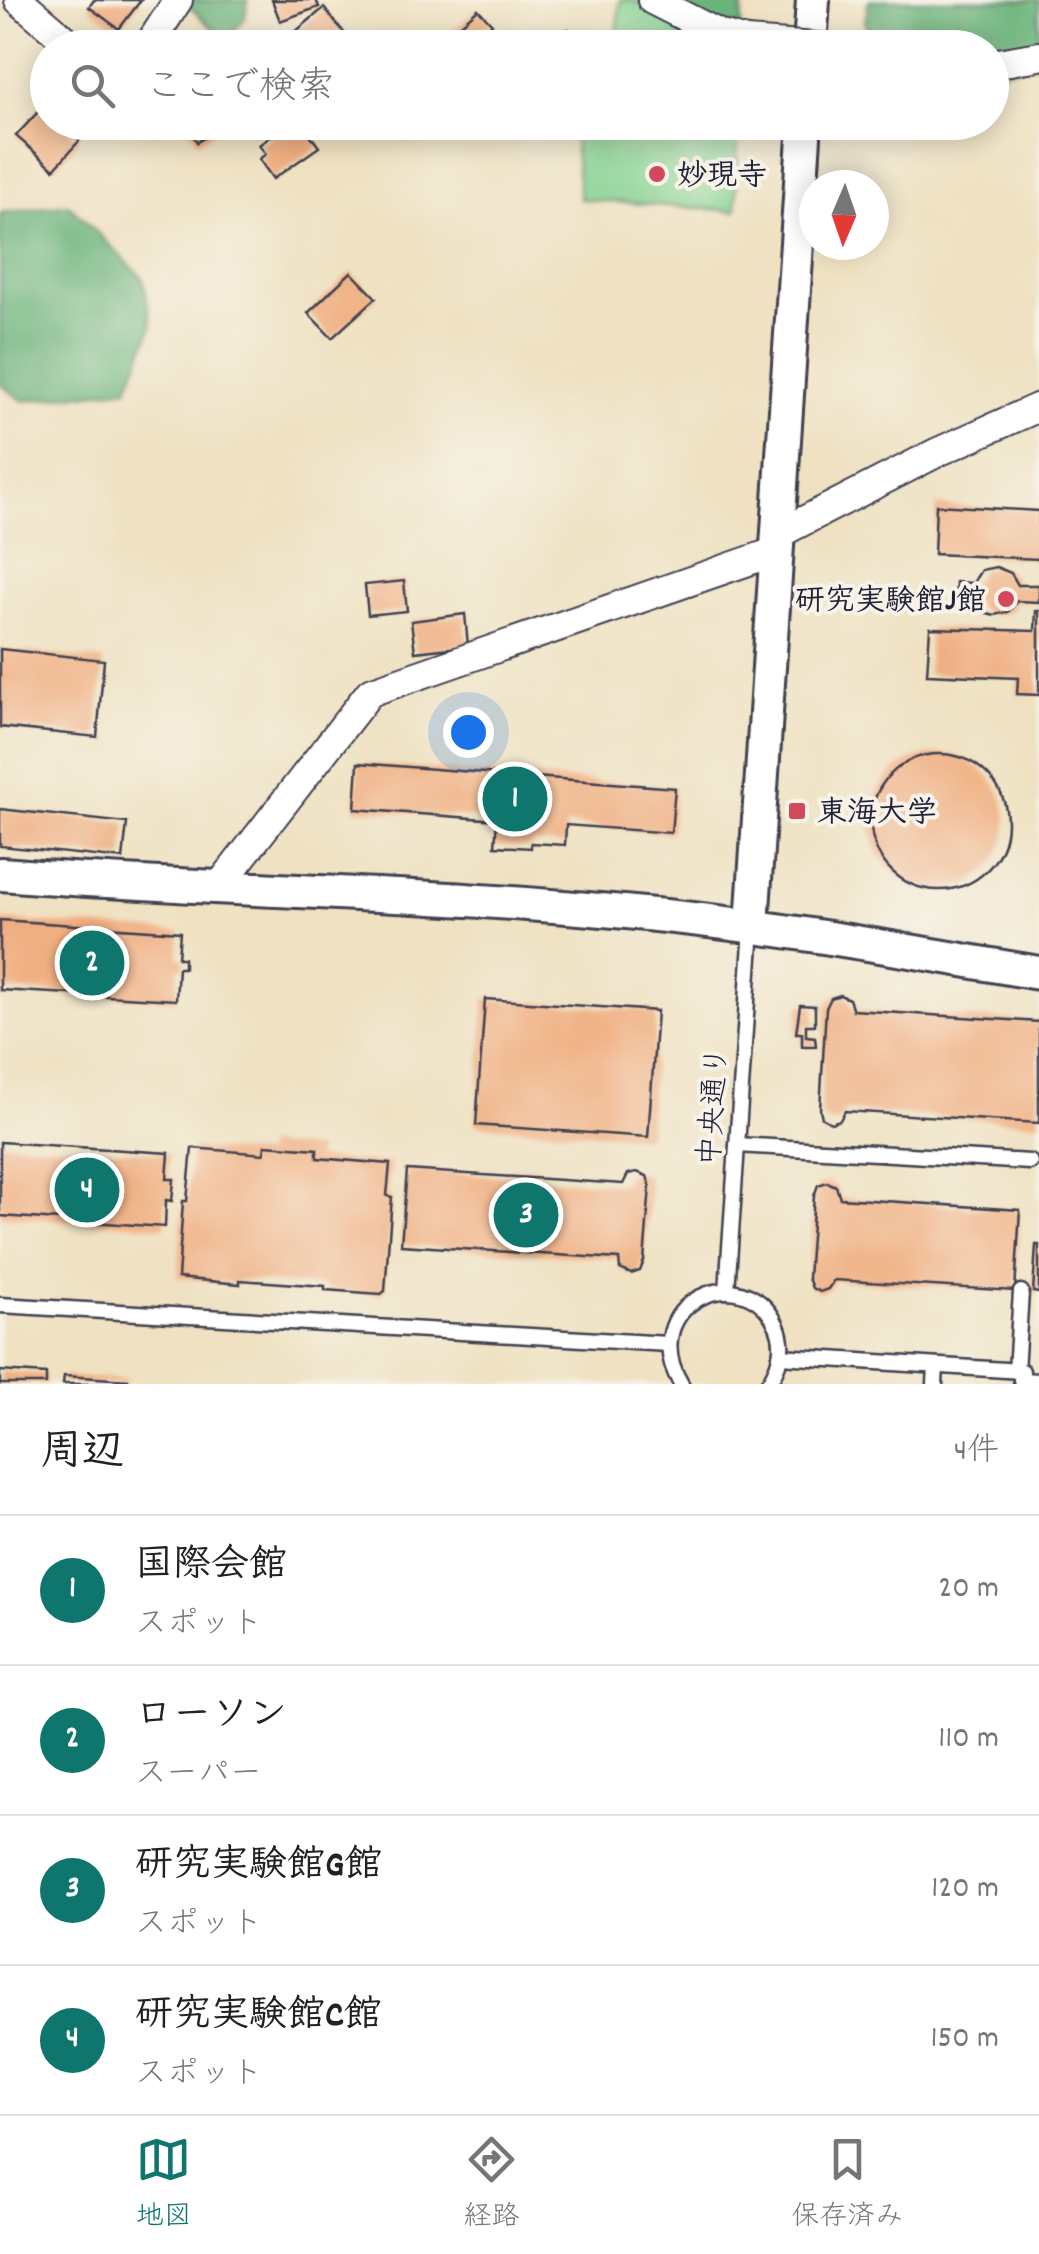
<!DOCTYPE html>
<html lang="ja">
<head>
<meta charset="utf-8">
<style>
  body { margin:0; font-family:Dekko,"Klee One",sans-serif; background:#f2f2f2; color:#222 }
  .compass { position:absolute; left:799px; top:170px; width:90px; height:90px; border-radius:50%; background:#fff; box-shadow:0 5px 25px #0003; rotate:182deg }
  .you { position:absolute; left:468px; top:732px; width:35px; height:35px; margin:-25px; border:8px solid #fff; border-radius:50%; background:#1a73e8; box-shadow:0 0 0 15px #1a73e833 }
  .badge { display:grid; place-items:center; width:65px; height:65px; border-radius:50%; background:#0f766e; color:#fff; font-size:32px; font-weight:700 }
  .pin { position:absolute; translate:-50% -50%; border:5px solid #fff; box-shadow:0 2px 10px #0006 }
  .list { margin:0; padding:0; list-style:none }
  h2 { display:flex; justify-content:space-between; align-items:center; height:130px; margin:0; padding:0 40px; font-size:42px }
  h2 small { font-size:32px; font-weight:400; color:#767676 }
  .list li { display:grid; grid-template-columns:65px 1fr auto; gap:30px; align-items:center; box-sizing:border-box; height:150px; padding:0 40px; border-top:2px solid #e0e0e0 }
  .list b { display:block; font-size:38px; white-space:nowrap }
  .list p { margin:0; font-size:32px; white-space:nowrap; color:#767676 }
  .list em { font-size:32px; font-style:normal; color:#767676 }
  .icon { flex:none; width:55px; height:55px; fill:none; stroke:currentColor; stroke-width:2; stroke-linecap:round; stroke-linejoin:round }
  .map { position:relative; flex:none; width:1039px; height:1384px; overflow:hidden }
  .search { position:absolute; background:#fff; box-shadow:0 5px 25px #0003; left:30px; right:30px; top:30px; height:110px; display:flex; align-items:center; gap:25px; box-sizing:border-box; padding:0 35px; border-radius:55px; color:#767676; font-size:38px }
  .sheet { height:730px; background:#fff }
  nav { display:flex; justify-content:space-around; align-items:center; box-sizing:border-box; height:140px; border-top:2px solid #e0e0e0; background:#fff; font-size:28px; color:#767676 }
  nav a { display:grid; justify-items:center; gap:5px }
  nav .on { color:#0f766e }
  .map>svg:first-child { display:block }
</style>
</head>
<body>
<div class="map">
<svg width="1039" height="1384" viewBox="0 0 1039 1384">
  <rect width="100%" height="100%" fill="#f7f3e8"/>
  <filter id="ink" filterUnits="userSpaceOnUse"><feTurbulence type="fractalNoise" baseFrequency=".01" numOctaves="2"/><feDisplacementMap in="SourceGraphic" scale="20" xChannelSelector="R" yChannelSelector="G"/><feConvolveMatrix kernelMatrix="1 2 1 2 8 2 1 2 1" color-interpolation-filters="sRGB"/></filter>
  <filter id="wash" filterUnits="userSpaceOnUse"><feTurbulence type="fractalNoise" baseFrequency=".0048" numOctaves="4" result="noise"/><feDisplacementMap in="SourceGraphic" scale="40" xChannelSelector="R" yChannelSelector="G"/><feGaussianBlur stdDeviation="2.25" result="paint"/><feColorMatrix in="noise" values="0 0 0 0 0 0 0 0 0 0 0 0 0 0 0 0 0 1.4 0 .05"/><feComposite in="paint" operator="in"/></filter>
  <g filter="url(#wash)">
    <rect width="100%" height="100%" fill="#efe1c1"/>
    <g fill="#83d18f" stroke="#527a65" stroke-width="2.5">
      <path d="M 620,0 L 632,0 L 726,47 L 615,48 Z"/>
      <path d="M 600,123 L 738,123 L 736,211 L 580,199 L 574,141 Z"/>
    </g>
    <g fill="#6ab37a" stroke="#466a5a" stroke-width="2.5">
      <path d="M 182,0 L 248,0 L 245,18 L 226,41 Z"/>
      <path d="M 657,0 L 743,0 L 741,27 L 699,29 Z"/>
      <path d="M 869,0 L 1039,0 L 1039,63 L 992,73 L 992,48 L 871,47 L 865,22 Z"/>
      <path d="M 68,204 L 143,278 L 152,327 L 128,388 L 24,401 L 0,384 L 0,213 Z"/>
    </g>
    <g id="blocks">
      <g fill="#f0af81">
        <path d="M 94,0 L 141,0 L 119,29 L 89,7 Z"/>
        <path d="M 272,0 L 316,0 L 319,7 L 280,21 Z"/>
        <path d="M 324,8 L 346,35 L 330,48 L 297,48 L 289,37 Z"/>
        <path d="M 478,9 L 492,24 L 484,31 L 494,42 L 498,39 L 506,48 L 466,48 L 452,32 Z"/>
        <path d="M 568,29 L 571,36 L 585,31 L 591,48 L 544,48 L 541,39 Z"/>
        <path d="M 48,101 L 48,122 L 77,122 L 69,131 L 80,140 L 54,169 L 16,136 Z"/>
        <path d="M 186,122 L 232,122 L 197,142 Z"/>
        <path d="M 291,122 L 301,122 L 319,147 L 273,179 L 259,159 L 266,154 L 259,145 Z"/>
        <path d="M 351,272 L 376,298 L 332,338 L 308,313 Z"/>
        <path d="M 936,505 L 1039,511 L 1039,559 L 934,554 Z"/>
        <path d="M 996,567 L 1011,573 L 1018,585 L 1039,585 L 1039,602 L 1017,601 L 1008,612 L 994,615 L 980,611 L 972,598 L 955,597 L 956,582 L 973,583 L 981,570 Z"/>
        <path d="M 404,581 L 407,611 L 368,615 L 365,585 Z"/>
        <path d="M 1036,611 L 1039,611 L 1039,695 L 1017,694 L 1018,678 L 927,674 L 930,628 L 1035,631 Z"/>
        <path d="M 465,614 L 468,646 L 415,652 L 411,621 Z"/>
        <path d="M 0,649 L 104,660 L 97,737 L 0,727 Z"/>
        <circle cx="939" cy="822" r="68"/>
        <path d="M 358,763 L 675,788 L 671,833 L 566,825 L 565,845 L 531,843 L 531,848 L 495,846 L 497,820 L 355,809 Z"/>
        <path d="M 0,809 L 127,823 L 123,859 L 0,846 Z"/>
        <path d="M 0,920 L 180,932 L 178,958 L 184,958 L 184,968 L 178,968 L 176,1000 L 0,990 Z"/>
        <path d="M 840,995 L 849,999 L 853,1010 L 1039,1022 L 1039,1123 L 845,1111 L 840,1120 L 831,1123 L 822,1118 L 820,1109 L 826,1008 L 831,998 Z"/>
        <path d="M 485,999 L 657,1011 L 648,1137 L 476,1125 Z"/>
        <path d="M 800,1005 L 815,1006 L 815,1025 L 806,1025 L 806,1036 L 815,1037 L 816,1046 L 802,1046 L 802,1033 L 796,1033 Z"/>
        <path d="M 0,1142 L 169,1153 L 167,1179 L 174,1179 L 172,1201 L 166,1200 L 165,1227 L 0,1216 Z"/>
        <path d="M 265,1145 L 317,1149 L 317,1158 L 390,1164 L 387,1196 L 392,1197 L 385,1291 L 381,1294 L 325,1290 L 325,1286 L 240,1280 L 240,1284 L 178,1278 L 183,1201 L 187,1201 L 192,1148 L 264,1154 Z"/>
        <path d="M 407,1170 L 623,1184 L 628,1174 L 637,1172 L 647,1176 L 650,1186 L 644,1261 L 640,1271 L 631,1274 L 620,1269 L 619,1259 L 401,1245 Z"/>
        <path d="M 827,1182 L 836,1186 L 840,1198 L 1020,1210 L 1015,1291 L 834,1280 L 828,1289 L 820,1292 L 812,1288 L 808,1278 L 814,1196 L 818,1185 Z"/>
        <path d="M 1036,1245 L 1039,1245 L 1039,1293 L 1033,1292 Z"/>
        <path d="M 0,1371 L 46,1374 L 46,1384 L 0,1384 Z"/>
        <path d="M 64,1376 L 128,1380 L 127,1384 L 63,1384 Z"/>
      </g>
    </g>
  </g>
  <g filter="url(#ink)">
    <use href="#blocks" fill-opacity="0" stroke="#413f4f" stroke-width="2.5"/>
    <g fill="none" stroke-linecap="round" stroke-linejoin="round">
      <g stroke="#413f4f" stroke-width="19">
        <g id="service">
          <path d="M 737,1145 L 1030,1162"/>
          <path d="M 727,1291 L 752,928"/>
          <path d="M 0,1305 L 668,1344"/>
          <path d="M 780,1356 L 1022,1371 L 1021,1380 L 1039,1381"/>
          <path d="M 1016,1371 L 1021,1292"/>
          <path d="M 681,1384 C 634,1305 744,1253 777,1326 C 786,1347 780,1366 768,1384"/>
          <path d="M 935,1384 L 936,1366"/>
        </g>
      </g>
      <g stroke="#413f4f" stroke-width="32">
        <g id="minor">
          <path d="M 19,0 L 75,48"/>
          <path d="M 652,0 L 721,35 L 746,42"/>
          <path d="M 147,48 L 178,0"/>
          <path d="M 992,64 L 1039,56"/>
          <path d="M 778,534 L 938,452 L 1039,407"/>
          <path d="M 220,885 L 370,692 L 777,551"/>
        </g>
      </g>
      <g stroke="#413f4f" stroke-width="38">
        <g id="tertiary">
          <path d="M 810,48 L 813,0"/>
          <path d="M 0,874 C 221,891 444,893 665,916 C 790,929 915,952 1039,973"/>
          <path d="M 752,925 L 805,122"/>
        </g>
      </g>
      <use href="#service" stroke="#fff" stroke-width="14"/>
      <use href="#minor" stroke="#fff" stroke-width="28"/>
      <use href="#tertiary" stroke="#fff" stroke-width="32"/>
      <g stroke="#413f4f" stroke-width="32" stroke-linecap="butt">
        <path id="minor-bridge" d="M 746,42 L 830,48"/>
      </g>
      <use href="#minor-bridge" stroke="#fff" stroke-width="28"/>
    </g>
  </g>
  <g fill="#d1495b" stroke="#f7f3e8" stroke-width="4">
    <circle cx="657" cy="174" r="10"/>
    <circle cx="1006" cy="599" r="10"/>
    <rect x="787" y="801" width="20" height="20" rx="5"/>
  </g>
  <g text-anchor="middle" stroke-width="8" stroke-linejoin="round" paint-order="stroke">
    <g font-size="30" font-weight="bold" fill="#22223b" stroke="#f7f3e8" text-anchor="start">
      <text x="677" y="184">妙現寺</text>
      <text x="986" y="609" text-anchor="end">研究実験館J館</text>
      <text x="817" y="821">東海大学</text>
    </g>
    <g font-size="30" fill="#22223b" stroke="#f7f3e8">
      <text transform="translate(712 1106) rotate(-86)" y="10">中央通り</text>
    </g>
  </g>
</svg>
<svg class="compass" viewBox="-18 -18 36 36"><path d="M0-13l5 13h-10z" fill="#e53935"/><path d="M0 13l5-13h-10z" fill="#767676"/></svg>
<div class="you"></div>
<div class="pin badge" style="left:515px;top:799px">1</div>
<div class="pin badge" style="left:92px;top:963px">2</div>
<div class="pin badge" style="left:526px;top:1215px">3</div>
<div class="pin badge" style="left:87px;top:1190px">4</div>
<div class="search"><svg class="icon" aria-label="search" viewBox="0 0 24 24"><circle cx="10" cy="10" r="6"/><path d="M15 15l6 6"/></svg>ここで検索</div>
</div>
<section class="sheet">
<h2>周辺<small>4件</small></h2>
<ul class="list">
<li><span class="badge">1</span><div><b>国際会館</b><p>スポット</p></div><em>20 m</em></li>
<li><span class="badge">2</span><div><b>ローソン</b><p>スーパー</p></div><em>110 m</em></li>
<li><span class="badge">3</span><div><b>研究実験館G館</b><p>スポット</p></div><em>120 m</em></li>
<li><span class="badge">4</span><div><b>研究実験館C館</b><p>スポット</p></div><em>150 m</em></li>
</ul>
</section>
<nav>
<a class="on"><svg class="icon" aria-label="map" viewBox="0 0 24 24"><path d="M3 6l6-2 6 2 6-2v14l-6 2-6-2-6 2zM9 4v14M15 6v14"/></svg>地図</a>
<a><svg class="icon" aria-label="directions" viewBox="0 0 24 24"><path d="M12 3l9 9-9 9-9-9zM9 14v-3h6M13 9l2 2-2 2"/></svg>経路</a>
<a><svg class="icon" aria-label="saved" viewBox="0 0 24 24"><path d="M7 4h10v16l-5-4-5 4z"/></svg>保存済み</a>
</nav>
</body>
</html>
